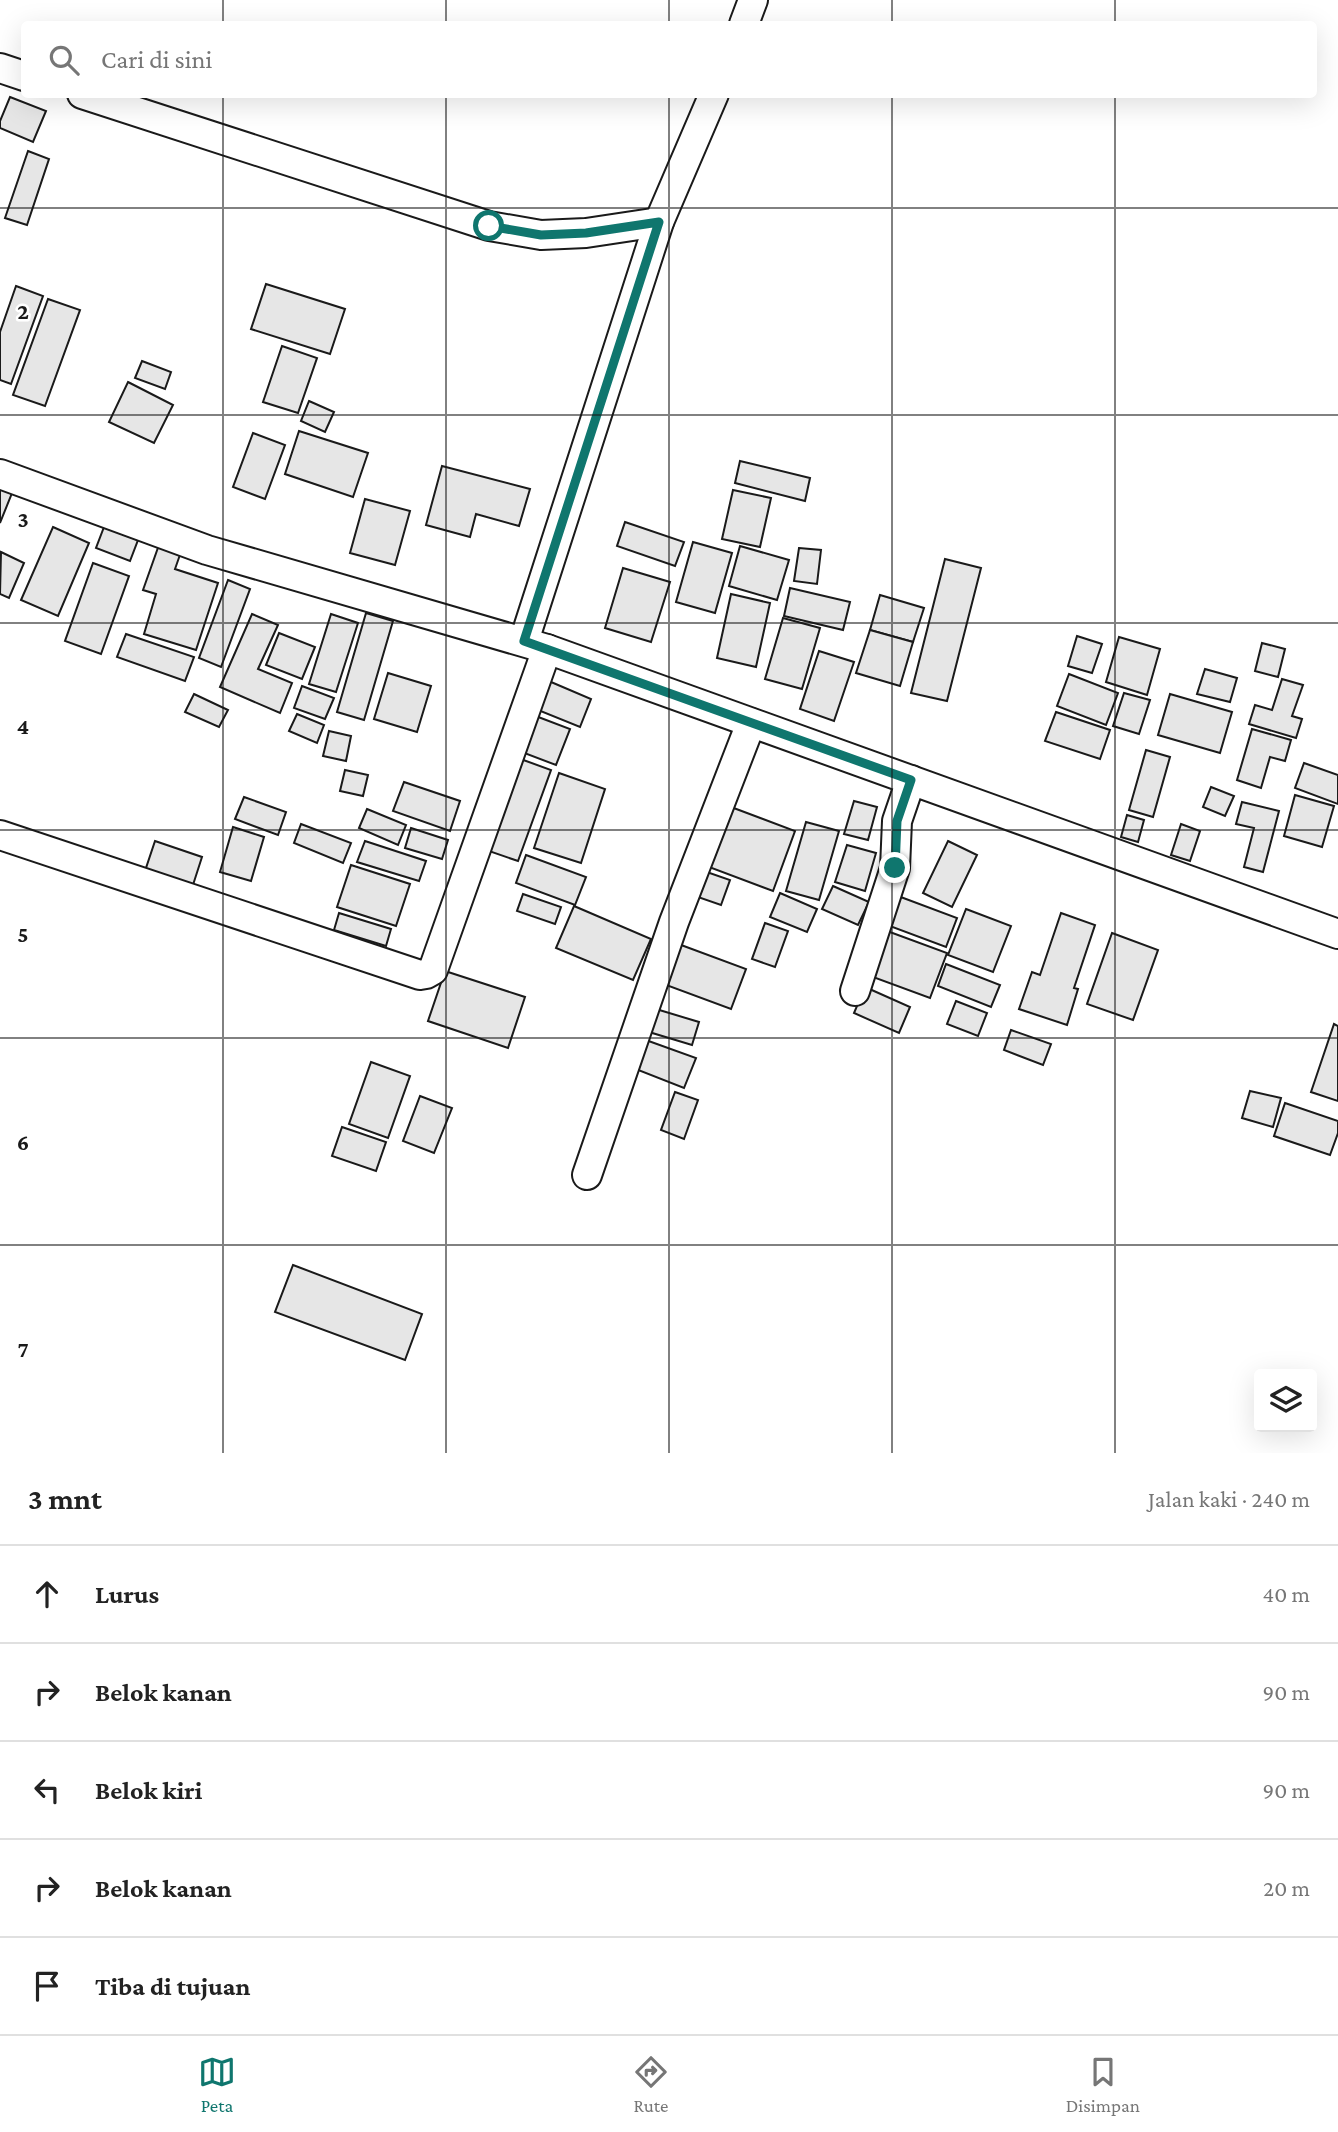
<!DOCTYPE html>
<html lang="id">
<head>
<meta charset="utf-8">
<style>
  body { margin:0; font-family:"Crimson Pro",serif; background:#f2f2f2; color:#222 }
  .controls { position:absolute; right:21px; bottom:21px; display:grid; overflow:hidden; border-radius:7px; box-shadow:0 7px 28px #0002 }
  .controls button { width:63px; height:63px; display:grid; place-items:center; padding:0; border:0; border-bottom:2px solid #e0e0e0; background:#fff; color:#222; font:35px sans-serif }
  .stop { position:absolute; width:21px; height:21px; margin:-16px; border:5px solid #0f766e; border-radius:50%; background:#fff }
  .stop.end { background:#0f766e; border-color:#fff; box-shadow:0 2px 7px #0008 }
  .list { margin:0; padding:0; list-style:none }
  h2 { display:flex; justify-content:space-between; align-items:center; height:91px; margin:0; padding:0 28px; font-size:30px }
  h2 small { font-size:23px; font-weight:400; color:#767676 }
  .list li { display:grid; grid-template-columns:46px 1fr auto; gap:21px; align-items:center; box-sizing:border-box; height:98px; padding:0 28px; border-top:2px solid #e0e0e0 }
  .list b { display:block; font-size:26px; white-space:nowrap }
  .list em { font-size:23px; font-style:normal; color:#767676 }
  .icon { flex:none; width:38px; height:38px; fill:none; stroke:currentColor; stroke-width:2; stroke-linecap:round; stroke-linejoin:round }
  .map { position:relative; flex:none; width:1338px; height:1453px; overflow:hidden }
  .search { position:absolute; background:#fff; box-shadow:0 7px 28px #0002; left:21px; right:21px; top:21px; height:77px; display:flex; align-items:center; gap:18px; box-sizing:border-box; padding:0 24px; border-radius:7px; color:#767676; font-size:26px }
  .sheet { height:581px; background:#fff }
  nav { display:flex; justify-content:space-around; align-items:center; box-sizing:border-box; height:98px; border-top:2px solid #e0e0e0; background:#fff; font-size:19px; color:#767676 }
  nav a { display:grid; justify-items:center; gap:4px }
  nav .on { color:#0f766e }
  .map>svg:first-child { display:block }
</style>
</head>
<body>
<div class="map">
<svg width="1338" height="1453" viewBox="0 0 1338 1453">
  <rect width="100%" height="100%" fill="#fff"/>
  <g fill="#e6e6e6" stroke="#1a1a1a" stroke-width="2">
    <path d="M 10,97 L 46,111 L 33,142 L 0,128 L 0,121 Z"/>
    <path d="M 28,151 L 49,159 L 27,225 L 5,218 Z"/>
    <path d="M 266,284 L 345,309 L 330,354 L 251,329 Z"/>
    <path d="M 16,286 L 43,296 L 11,384 L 0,380 L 0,332 Z"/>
    <path d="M 48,299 L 80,310 L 45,406 L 13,395 Z"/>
    <path d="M 282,346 L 317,358 L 298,413 L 263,402 Z"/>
    <path d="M 142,361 L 171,372 L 165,389 L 135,378 Z"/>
    <path d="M 128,382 L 173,405 L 154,443 L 109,422 Z"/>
    <path d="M 309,401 L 334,412 L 325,432 L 301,421 Z"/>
    <path d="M 299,431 L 368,453 L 353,497 L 285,474 Z"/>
    <path d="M 253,433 L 285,445 L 265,499 L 233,487 Z"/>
    <path d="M 740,461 L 810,478 L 805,501 L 735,483 Z"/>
    <path d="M 442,466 L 530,489 L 519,526 L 476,514 L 470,537 L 426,525 Z"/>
    <path d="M 0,488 L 12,493 L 0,523 Z"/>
    <path d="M 733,490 L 771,498 L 760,547 L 722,539 Z"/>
    <path d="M 365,499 L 410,511 L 395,565 L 350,553 Z"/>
    <path d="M 625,522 L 684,542 L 675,566 L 617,546 Z"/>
    <path d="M 53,527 L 89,543 L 58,616 L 21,600 Z"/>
    <path d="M 104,527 L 138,540 L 130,561 L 96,548 Z"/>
    <path d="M 160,542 L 182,549 L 175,569 L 218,583 L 196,650 L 144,634 L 156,594 L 143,590 Z"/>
    <path d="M 693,542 L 732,553 L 715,613 L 676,602 Z"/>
    <path d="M 740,546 L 789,560 L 777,600 L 729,586 Z"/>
    <path d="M 799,548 L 821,550 L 817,584 L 794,581 Z"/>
    <path d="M 1,552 L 24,563 L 9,598 L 0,594 Z"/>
    <path d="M 945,559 L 981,568 L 947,701 L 911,693 Z"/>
    <path d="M 93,563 L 129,576 L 101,654 L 65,641 Z"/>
    <path d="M 623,568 L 670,582 L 651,642 L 605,628 Z"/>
    <path d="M 228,580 L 250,589 L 221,667 L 199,658 Z"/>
    <path d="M 790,588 L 850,602 L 843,630 L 784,616 Z"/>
    <path d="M 731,594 L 770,603 L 756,667 L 717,658 Z"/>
    <path d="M 880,595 L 924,608 L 913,642 L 870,630 Z"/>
    <path d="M 366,613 L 393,621 L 364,720 L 337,712 Z"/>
    <path d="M 252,614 L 278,625 L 258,669 L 292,683 L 280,713 L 220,687 Z"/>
    <path d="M 331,614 L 358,623 L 336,692 L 309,684 Z"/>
    <path d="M 783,618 L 820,628 L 802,689 L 765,679 Z"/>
    <path d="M 870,630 L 913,642 L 900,686 L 856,673 Z"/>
    <path d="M 279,633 L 315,647 L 302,679 L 266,665 Z"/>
    <path d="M 126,634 L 194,657 L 185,681 L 117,657 Z"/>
    <path d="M 1077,636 L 1102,644 L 1092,673 L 1068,666 Z"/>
    <path d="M 1119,637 L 1160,649 L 1147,695 L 1106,682 Z"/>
    <path d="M 1262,643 L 1285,649 L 1278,677 L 1255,671 Z"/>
    <path d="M 819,651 L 854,662 L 834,721 L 800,709 Z"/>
    <path d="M 1205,669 L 1237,678 L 1230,702 L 1197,694 Z"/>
    <path d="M 388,673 L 431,686 L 417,732 L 374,719 Z"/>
    <path d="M 1069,674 L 1118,693 L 1106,725 L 1057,706 Z"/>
    <path d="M 544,679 L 591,699 L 580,727 L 533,708 Z"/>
    <path d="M 1282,679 L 1303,685 L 1292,716 L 1302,719 L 1296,738 L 1249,724 L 1255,705 L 1272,710 Z"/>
    <path d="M 302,686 L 334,698 L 325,719 L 294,708 Z"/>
    <path d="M 1124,693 L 1150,700 L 1139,734 L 1113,726 Z"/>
    <path d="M 194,694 L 228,710 L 219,727 L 185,712 Z"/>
    <path d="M 1170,694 L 1232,712 L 1220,753 L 1158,735 Z"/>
    <path d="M 1056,712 L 1110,730 L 1100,759 L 1045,741 Z"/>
    <path d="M 297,714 L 324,725 L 317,743 L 289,731 Z"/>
    <path d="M 533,715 L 570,729 L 556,765 L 519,751 Z"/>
    <path d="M 1252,729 L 1291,740 L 1285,761 L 1270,757 L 1261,788 L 1237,780 Z"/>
    <path d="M 329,731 L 351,736 L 346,761 L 323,756 Z"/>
    <path d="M 1146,750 L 1170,757 L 1153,817 L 1129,810 Z"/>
    <path d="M 515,757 L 551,770 L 518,861 L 483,849 Z"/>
    <path d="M 1304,763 L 1338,775 L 1338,804 L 1295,788 Z"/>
    <path d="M 345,770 L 368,775 L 363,796 L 340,791 Z"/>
    <path d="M 559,773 L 605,789 L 581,863 L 534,848 Z"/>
    <path d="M 404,782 L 460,801 L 450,831 L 393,811 Z"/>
    <path d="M 1211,787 L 1234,796 L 1225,816 L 1203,807 Z"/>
    <path d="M 1295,795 L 1334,806 L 1322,847 L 1284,836 Z"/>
    <path d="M 244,797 L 286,812 L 278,835 L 235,819 Z"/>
    <path d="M 854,801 L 877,807 L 868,840 L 844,834 Z"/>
    <path d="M 1242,802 L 1279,811 L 1263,872 L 1244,867 L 1254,828 L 1236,824 Z"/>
    <path d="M 723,804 L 795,831 L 773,891 L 701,864 Z"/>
    <path d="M 367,809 L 406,825 L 398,845 L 359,828 Z"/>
    <path d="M 1127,815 L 1144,820 L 1138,842 L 1121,837 Z"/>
    <path d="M 806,822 L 839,831 L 819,900 L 786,891 Z"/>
    <path d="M 301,824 L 351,843 L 343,863 L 294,843 Z"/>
    <path d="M 1181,824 L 1200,831 L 1190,861 L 1171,855 Z"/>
    <path d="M 233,827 L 264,837 L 251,881 L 220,872 Z"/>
    <path d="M 411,828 L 448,840 L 442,859 L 405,848 Z"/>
    <path d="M 155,841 L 202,857 L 192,888 L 145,871 Z"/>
    <path d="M 365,841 L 426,861 L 419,881 L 357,862 Z"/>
    <path d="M 948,841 L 977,855 L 952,907 L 923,893 Z"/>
    <path d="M 847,845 L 876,853 L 865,891 L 835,882 Z"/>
    <path d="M 526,855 L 586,877 L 575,905 L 516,883 Z"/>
    <path d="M 351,865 L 410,884 L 396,926 L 337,907 Z"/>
    <path d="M 701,870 L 730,880 L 721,905 L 692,895 Z"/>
    <path d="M 833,886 L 869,902 L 858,925 L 822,909 Z"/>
    <path d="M 780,893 L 817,909 L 807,932 L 770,917 Z"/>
    <path d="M 890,893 L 957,918 L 946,947 L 879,922 Z"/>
    <path d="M 523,894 L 561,907 L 555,924 L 517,911 Z"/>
    <path d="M 574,906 L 651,939 L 633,980 L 556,948 Z"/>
    <path d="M 966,909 L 1011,926 L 993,972 L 948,955 Z"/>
    <path d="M 339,913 L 391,929 L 386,946 L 334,930 Z"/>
    <path d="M 1061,913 L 1095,925 L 1074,988 L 1078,989 L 1067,1025 L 1019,1009 L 1032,972 L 1040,975 Z"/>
    <path d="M 765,923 L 788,931 L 775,967 L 752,959 Z"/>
    <path d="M 879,928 L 947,953 L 930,998 L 862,973 Z"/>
    <path d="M 1112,933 L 1158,950 L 1133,1020 L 1087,1004 Z"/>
    <path d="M 673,942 L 746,969 L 731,1009 L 658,982 Z"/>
    <path d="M 946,964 L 1000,985 L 991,1007 L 938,986 Z"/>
    <path d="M 445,971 L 525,997 L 508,1048 L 428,1021 Z"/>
    <path d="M 865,987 L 910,1007 L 899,1033 L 854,1013 Z"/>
    <path d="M 956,1001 L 987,1013 L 978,1036 L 947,1024 Z"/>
    <path d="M 656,1009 L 699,1022 L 692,1045 L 649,1032 Z"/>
    <path d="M 1334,1024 L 1338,1026 L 1338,1101 L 1311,1092 Z"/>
    <path d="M 1011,1030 L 1051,1044 L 1043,1065 L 1004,1050 Z"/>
    <path d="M 643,1039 L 696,1058 L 684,1088 L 633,1068 Z"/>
    <path d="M 371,1062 L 410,1076 L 388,1138 L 349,1124 Z"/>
    <path d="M 1250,1091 L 1281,1098 L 1273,1127 L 1242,1118 Z"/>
    <path d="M 675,1092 L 698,1100 L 684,1139 L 661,1130 Z"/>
    <path d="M 420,1096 L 452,1108 L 434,1153 L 403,1141 Z"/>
    <path d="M 1285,1103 L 1338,1121 L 1338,1133 L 1330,1155 L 1274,1136 Z"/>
    <path d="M 342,1127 L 386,1142 L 376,1171 L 332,1156 Z"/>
    <path d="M 293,1265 L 422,1314 L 405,1360 L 275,1312 Z"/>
  </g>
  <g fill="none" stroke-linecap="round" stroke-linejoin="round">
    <g stroke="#1a1a1a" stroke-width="32">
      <g id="street">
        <path d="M 744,24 L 753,0"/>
        <path d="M 0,68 L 24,76"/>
        <path d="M 82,94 L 489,226 L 541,235 L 586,233 L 659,222"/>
        <path d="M 0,474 L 207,550 L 547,649 L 1338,934"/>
        <path d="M 524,641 L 659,222 L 714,94"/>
        <path d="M 0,835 L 420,975 L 426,974 L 433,970 L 547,649"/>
        <path d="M 855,991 L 895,868 L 897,821 L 911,780"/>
        <path d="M 587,1175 L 674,922 L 751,723"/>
      </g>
    </g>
    <use href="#street" stroke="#fff" stroke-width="28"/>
  </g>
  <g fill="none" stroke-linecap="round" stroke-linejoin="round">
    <path stroke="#0f766e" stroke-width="9" d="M 489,226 L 541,235 L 586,233 L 659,222 L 524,641 L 911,780 L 897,821 L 895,868"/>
  </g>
  <path fill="none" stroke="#1a1a1a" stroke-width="2" stroke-opacity="0.55" d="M 223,0 L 223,24M 446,0 L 446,24M 669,0 L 669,24M 892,0 L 892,24M 1115,0 L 1115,24M 223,94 L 223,1453M 446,94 L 446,1453M 669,94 L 669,1453M 892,94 L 892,1453M 1115,94 L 1115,1453M 0,208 L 1338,208M 0,415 L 1338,415M 0,623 L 1338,623M 0,830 L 1338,830M 0,1038 L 1338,1038M 0,1245 L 1338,1245"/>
  <g font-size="23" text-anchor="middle" font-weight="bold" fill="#1a1a1a" stroke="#fff" stroke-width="5" stroke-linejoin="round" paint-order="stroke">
    <text x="23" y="319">2</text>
    <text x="23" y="527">3</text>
    <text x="23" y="734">4</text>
    <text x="23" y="942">5</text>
    <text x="23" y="1150">6</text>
    <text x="23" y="1357">7</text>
  </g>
</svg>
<div class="controls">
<button><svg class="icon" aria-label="layers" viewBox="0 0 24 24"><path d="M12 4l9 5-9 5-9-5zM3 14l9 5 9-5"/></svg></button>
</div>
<div class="stop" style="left:489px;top:226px"></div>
<div class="stop end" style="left:895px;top:868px"></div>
<div class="search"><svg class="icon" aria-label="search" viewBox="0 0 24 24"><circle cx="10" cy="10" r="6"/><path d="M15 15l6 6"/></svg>Cari di sini</div>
</div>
<section class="sheet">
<h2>3 mnt<small>Jalan kaki · 240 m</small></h2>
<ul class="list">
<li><svg class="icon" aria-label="ahead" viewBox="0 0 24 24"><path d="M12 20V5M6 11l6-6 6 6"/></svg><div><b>Lurus</b></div><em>40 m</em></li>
<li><svg class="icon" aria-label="right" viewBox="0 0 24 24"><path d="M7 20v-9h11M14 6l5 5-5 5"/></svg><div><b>Belok kanan</b></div><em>90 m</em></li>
<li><svg class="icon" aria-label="left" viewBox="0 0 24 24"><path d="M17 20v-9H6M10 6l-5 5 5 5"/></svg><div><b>Belok kiri</b></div><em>90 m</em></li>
<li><svg class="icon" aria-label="right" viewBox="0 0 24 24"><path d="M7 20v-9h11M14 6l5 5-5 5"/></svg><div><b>Belok kanan</b></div><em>20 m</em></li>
<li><svg class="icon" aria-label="arrive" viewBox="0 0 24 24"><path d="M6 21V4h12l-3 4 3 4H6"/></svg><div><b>Tiba di tujuan</b></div></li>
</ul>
</section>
<nav>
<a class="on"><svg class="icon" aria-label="map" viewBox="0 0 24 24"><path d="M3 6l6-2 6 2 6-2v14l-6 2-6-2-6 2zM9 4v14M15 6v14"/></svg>Peta</a>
<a><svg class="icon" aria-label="directions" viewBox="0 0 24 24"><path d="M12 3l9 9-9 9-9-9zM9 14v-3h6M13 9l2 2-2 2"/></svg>Rute</a>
<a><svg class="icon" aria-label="saved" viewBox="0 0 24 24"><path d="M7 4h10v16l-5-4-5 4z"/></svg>Disimpan</a>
</nav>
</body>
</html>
